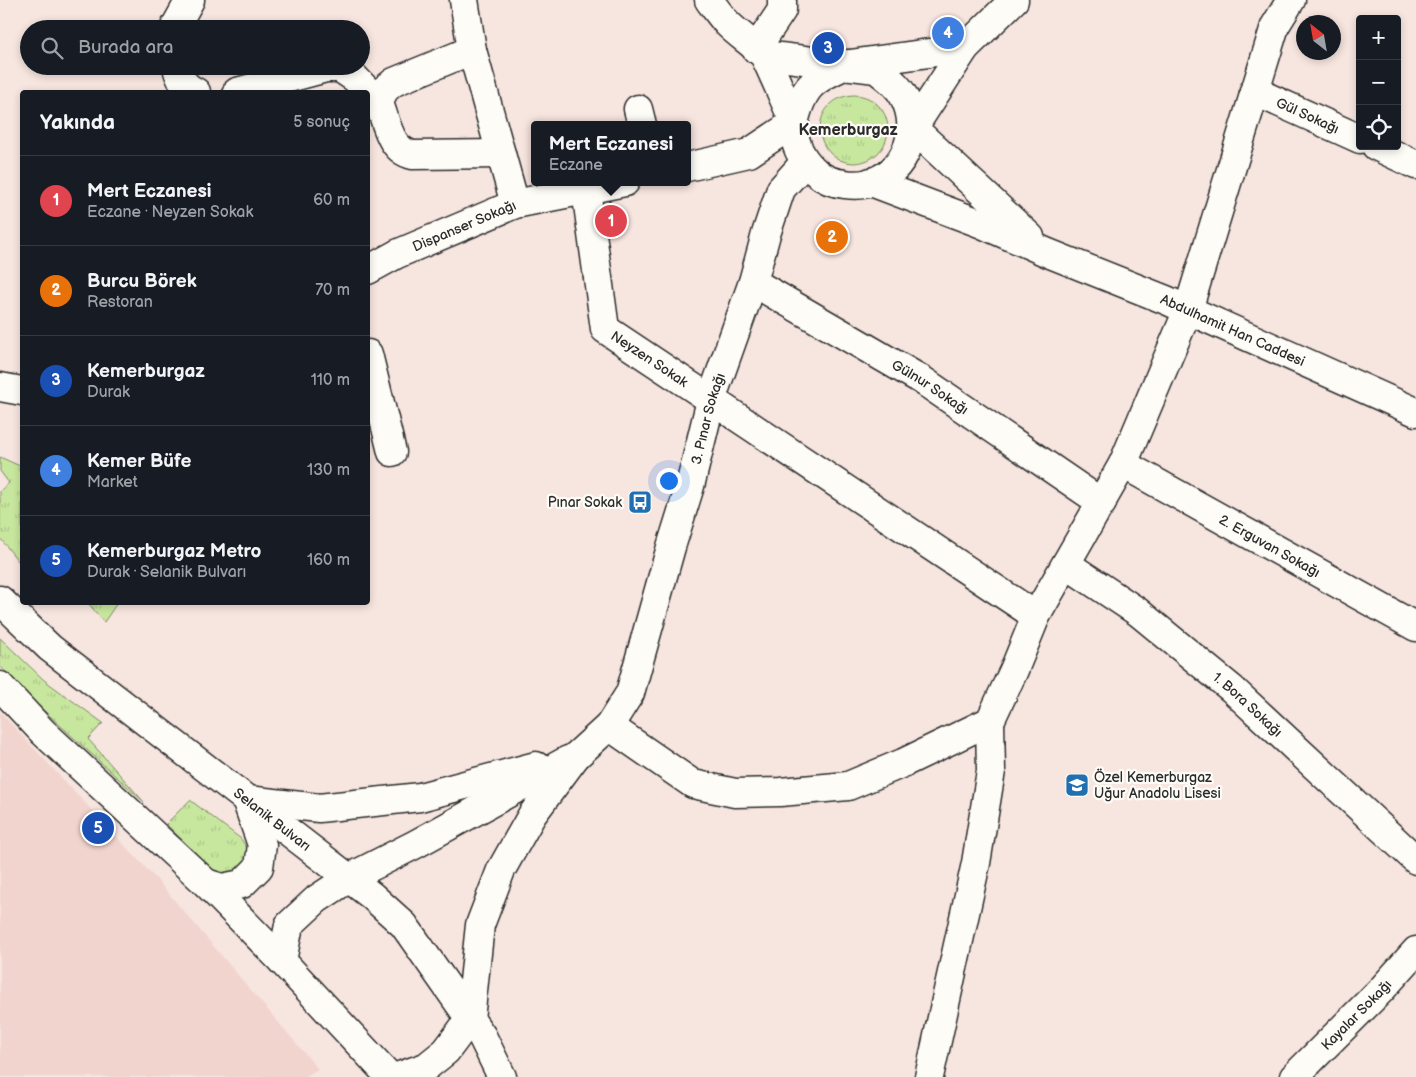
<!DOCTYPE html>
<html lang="tr">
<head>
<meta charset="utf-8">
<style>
  body { margin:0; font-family:"Balsamiq Sans",sans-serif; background:#20242c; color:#f1f3f6 }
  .controls { position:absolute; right:15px; top:15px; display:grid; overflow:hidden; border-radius:5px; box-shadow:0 2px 8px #0003 }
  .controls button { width:45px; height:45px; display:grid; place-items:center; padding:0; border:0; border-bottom:1px solid #363941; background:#171b24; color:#f1f3f6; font:25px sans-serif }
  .compass { position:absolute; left:1296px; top:15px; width:45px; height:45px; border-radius:50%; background:#171b24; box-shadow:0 2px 8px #0003; rotate:329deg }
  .you { position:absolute; left:668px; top:480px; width:18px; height:18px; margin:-12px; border:4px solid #fff; border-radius:50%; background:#1a73e8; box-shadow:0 0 0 8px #1a73e833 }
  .badge { display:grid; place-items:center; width:32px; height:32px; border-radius:50%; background:#1f6fb2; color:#fff; font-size:16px; font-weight:700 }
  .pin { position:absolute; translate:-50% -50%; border:2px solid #fff; box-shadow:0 1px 5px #0006 }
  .popup { position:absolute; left:531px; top:121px; width:160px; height:65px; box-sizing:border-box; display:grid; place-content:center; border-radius:5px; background:#171b24; filter:drop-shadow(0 1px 4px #0005); font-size:16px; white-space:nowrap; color:#9ea1a6 }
  .popup b { font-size:19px; color:#f1f3f6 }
  .popup::after { content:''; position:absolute; left:50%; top:100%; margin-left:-10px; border:10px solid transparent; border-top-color:#171b24 }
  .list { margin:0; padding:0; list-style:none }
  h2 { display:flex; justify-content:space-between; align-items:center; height:65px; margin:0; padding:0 20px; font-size:21px }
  h2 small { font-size:16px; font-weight:400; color:#9ea1a6 }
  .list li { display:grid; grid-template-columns:32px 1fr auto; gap:15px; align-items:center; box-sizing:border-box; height:90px; padding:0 20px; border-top:1px solid #363941 }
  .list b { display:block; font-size:19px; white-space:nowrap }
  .list p { margin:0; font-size:16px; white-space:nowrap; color:#9ea1a6 }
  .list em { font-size:16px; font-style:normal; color:#9ea1a6 }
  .icon { flex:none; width:28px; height:28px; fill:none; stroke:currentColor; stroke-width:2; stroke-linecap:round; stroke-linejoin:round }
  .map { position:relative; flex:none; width:1416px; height:1077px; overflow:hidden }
  .search { position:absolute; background:#171b24; box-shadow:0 2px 8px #0003; left:20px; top:20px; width:350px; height:55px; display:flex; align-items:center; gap:12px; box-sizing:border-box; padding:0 18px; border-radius:28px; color:#9ea1a6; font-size:19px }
  .panel { position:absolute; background:#171b24; box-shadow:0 2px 8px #0003; left:20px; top:90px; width:350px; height:515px; border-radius:5px }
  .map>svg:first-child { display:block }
</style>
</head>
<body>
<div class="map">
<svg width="1416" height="1077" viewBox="0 0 1416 1077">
  <defs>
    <pattern id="grass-tufts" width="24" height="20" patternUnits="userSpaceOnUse" patternTransform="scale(1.25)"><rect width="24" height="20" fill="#c8e79e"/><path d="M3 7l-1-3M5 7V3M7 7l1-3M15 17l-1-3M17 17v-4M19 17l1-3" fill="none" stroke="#acc688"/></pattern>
  </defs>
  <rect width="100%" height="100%" fill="#f7e5df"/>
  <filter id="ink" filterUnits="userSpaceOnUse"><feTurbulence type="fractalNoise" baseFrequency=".02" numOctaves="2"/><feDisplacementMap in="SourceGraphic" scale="10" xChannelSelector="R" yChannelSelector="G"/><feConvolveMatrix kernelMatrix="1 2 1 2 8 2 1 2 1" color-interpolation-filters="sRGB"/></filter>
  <g filter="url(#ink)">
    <path fill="#f2d4ce" d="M 0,712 L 158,881 L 318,1069 L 304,1077 L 0,1077 Z"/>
    <g fill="url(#grass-tufts)" stroke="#7a8964">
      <circle cx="854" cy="129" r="34"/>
      <path d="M 0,457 L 22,467 L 22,566 L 0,538 L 0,491 L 9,483 L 0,471 Z"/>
      <path d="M 88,603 L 117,603 L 104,622 Z"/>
      <path d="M 0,638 L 44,680 L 103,723 L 88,739 L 144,802 L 28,696 L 0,666 Z"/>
      <path d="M 190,800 L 241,839 L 250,853 C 241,870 235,873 217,874 L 166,824 Z"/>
    </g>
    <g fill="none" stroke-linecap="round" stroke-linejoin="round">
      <g stroke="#2b2b2b" stroke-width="31">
        <g id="minor">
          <path d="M 464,0 L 472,50 L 515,204"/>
          <path d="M 174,29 L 190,0"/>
          <path d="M 756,49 L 782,10 L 782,0"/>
          <path d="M 472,50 L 394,82 L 384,90 L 379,103 C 387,124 390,150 413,155 L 501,154"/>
          <path d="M 850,64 L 965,48"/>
          <path d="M 177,66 C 179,79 185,87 196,92"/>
          <path id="s1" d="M 1254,91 L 1360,139"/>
          <path d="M 237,92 L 326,68 L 340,68 L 355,78 L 379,103"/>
          <path d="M 638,109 L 642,125"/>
          <path d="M 913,128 L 965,48 L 1014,0"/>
          <path d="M 1376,146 L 1416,165"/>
          <path d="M 687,167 L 749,153 L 794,123"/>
          <path id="s2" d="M 586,190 L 605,329 L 1036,616"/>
          <path id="s3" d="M 368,270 L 397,254 L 515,204 L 625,182"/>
          <path id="s4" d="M 753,282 L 922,380 L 1102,503"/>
          <path d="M 368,354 L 392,452"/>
          <path d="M 0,387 L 22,391"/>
          <path id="s5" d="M 1123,464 L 1416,627"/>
          <path id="s6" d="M 1066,564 L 1138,612 L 1232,689 L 1416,860"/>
          <path d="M 609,726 L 693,784 L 735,793 L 780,792 L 848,786 L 903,763 L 990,721 L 1014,670 L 1036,616 L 1123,464 L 1188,310 L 1275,26 L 1291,0"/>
          <path id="s7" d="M 576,756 L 609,726 L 630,693 L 671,547 L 690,486 L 711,400 L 753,282 L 766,234 L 781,189 L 805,162"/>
          <path d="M 929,1077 L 976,863 L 991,771 L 990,721"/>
          <path id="s8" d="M 1294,1077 L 1382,989 L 1416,951"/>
        </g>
      </g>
      <g stroke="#2b2b2b" stroke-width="31">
        <g id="major">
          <path d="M 709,0 C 715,8 721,17 728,24 C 739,35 752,43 763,54 C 767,59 791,115 794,123 C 795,130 794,136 796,142 C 799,154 808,166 817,173 C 825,180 835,183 845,184 C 896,192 927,137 903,95 C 897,84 885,76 876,69 L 764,55"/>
          <path d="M 794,123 C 803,85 814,79 848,64"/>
          <path d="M 913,128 L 1030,237"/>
          <path id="s9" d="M 871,182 L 982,224 L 1048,253 L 1166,300 L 1416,412"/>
          <path id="s10" d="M 0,600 L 50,648 L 372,896 L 404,925 L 482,1036 L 502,1077"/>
          <path d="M 0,686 L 43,732 L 206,883 L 282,961 L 390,1077"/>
          <path d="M 247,800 L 319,808 L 420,797 L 536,766"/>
          <path d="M 206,883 L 222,888 L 242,884 L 259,867 L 262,845 L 246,799"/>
          <path d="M 282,961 L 289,925 L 317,899 L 349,878 L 416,844 L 568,760"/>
          <path d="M 397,1077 L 426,1067 L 446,1051 L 470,1019 L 480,925 L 501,870 L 532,815 L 576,756"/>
        </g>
      </g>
      <use href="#minor" stroke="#fdfcf7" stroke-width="28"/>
      <use href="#major" stroke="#fdfcf7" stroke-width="28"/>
    </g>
  </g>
  <defs>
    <g id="bus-square" transform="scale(1.25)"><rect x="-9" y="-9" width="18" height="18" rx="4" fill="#1f6fb2" stroke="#fdfcf7"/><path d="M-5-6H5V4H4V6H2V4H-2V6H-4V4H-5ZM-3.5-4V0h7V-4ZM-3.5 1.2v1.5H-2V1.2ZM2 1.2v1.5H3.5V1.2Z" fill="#fff"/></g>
    <g id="school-square" transform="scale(1.25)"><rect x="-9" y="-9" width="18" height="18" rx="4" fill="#1f6fb2" stroke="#fdfcf7"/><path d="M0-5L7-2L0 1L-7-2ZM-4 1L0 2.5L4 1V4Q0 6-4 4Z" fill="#fff"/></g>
  </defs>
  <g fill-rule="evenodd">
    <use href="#bus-square" x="640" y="502"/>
    <use href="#school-square" x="1077" y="785"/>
  </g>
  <g text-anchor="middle" stroke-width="4.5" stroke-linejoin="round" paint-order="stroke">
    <g font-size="14" fill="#2b2b2b" stroke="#fdfcf7">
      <text dy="5" stroke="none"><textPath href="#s1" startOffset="59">Gül Sokağı</textPath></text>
      <text dy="5" stroke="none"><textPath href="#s3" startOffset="106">Dispanser Sokağı</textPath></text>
      <text dy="5" stroke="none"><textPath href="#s9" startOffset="391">Abdulhamit Han Caddesi</textPath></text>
      <text dy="5" stroke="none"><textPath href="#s2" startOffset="194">Neyzen Sokak</textPath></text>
      <text dy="5" stroke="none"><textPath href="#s4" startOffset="206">Gülnur Sokağı</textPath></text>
      <text dy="5" stroke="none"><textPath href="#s7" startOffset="369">3. Pınar Sokağı</textPath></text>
      <text dy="5" stroke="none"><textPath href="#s5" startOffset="168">2. Erguvan Sokağı</textPath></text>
      <text dy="5" stroke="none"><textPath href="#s6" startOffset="230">1. Bora Sokağı</textPath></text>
      <text dy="5" stroke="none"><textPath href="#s10" startOffset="350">Selanik Bulvarı</textPath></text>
      <text dy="5" stroke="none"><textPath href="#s8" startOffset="88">Kayalar Sokağı</textPath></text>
    </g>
    <g font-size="14" fill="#2b2b2b" stroke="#fdfcf7" text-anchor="end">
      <text x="622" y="507">Pınar Sokak</text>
      <text x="1094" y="782" text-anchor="start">Özel Kemerburgaz<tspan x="1094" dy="16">Uğur Anadolu Lisesi</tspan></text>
    </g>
    <g font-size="16" font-weight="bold" fill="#2b2b2b" stroke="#fdfcf7">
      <text x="848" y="135">Kemerburgaz</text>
    </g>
  </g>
</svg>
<div class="controls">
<button>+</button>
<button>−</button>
<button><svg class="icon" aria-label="locate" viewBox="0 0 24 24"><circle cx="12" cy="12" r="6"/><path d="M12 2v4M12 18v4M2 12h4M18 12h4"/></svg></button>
</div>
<svg class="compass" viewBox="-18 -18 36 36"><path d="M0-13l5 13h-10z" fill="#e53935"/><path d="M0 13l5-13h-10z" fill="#9ea1a6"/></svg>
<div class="you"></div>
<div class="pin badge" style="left:611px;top:221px;background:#e0444e">1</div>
<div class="popup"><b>Mert Eczanesi</b>Eczane</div>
<div class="pin badge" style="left:832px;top:237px;background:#e8710a">2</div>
<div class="pin badge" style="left:828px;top:48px;background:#1a4fb4">3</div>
<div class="pin badge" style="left:948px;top:33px;background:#3f7fe0">4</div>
<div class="pin badge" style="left:98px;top:828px;background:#1a4fb4">5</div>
<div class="search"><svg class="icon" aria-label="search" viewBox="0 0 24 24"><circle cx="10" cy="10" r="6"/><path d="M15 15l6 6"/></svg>Burada ara</div>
<section class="panel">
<h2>Yakında<small>5 sonuç</small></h2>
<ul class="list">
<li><span class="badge" style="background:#e0444e">1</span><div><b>Mert Eczanesi</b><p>Eczane · Neyzen Sokak</p></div><em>60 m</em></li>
<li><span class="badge" style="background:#e8710a">2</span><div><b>Burcu Börek</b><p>Restoran</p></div><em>70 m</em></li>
<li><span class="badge" style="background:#1a4fb4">3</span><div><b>Kemerburgaz</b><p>Durak</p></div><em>110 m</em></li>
<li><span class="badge" style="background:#3f7fe0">4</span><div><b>Kemer Büfe</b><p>Market</p></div><em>130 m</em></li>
<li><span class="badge" style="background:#1a4fb4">5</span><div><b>Kemerburgaz Metro</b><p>Durak · Selanik Bulvarı</p></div><em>160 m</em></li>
</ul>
</section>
</div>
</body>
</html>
